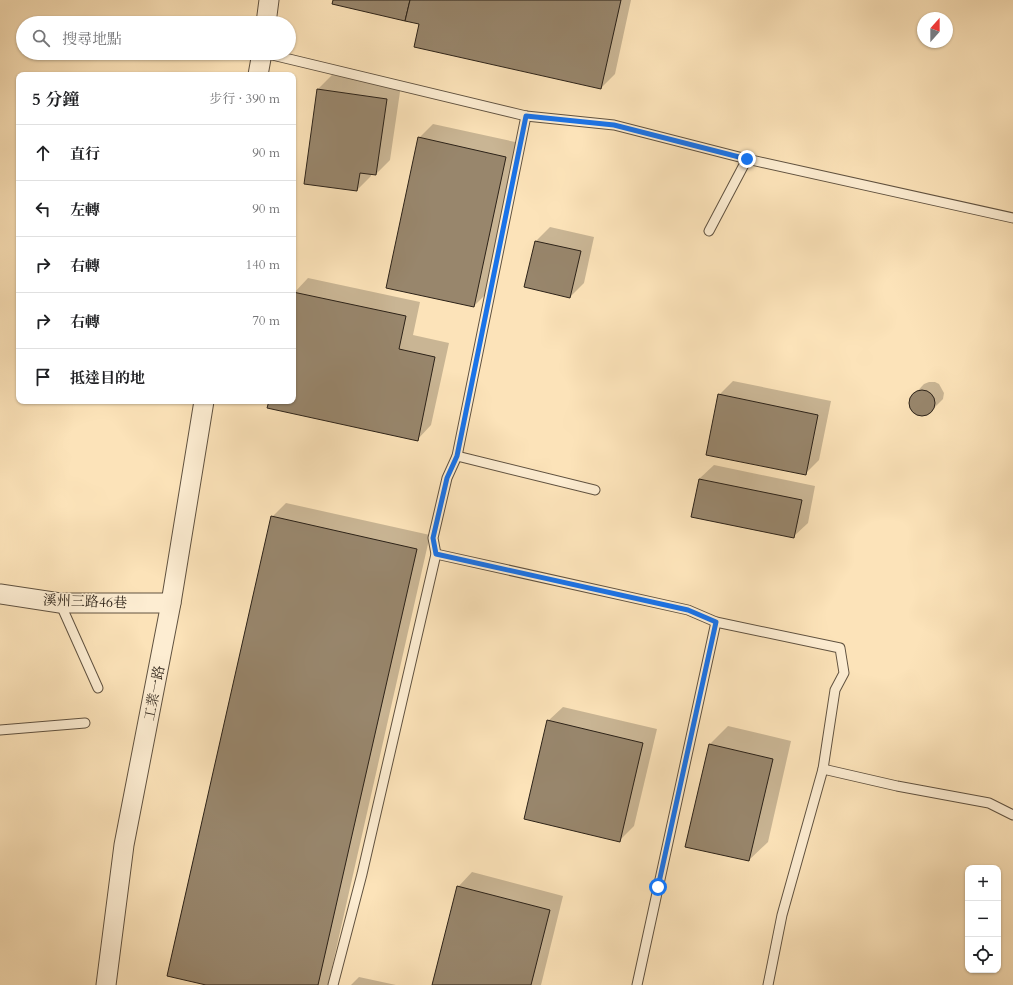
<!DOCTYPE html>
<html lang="zh-TW">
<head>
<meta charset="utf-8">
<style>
  body { margin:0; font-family:Cardo,"Noto Serif TC",serif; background:#f6f6f6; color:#202124 }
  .controls { position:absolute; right:12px; bottom:12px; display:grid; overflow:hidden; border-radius:8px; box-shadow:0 1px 3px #0004 }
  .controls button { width:36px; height:36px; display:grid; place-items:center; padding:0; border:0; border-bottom:1px solid #e0e0e0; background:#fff; color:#202124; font:20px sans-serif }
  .compass { position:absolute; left:917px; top:12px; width:36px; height:36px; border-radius:50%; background:#fff; box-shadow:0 1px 3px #0004; rotate:21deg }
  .stop { position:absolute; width:12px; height:12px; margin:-9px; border:3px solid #1a73e8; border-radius:50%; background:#fff }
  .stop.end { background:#1a73e8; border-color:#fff; box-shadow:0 1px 4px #0008 }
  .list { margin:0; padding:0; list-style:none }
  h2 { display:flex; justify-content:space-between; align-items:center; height:52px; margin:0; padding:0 16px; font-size:17px }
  h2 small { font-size:13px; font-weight:400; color:#757577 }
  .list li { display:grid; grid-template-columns:26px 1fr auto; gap:12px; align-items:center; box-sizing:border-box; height:56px; padding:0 16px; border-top:1px solid #e0e0e0 }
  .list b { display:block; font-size:15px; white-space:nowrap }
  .list em { font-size:13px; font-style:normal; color:#757577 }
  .icon { flex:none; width:22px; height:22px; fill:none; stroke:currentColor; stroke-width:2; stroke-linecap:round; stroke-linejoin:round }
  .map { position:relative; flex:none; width:1013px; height:985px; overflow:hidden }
  .search { position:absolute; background:#fff; box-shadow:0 1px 3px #0004; left:16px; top:16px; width:280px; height:44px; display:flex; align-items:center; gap:10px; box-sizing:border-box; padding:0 14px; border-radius:22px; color:#757577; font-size:15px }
  .panel { position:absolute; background:#fff; box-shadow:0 1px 3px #0004; left:16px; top:72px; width:280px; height:332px; border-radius:8px }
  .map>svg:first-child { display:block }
</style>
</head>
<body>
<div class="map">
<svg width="1013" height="985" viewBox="0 0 1013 985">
  <rect width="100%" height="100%" fill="#fce3b9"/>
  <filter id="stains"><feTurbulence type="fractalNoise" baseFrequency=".005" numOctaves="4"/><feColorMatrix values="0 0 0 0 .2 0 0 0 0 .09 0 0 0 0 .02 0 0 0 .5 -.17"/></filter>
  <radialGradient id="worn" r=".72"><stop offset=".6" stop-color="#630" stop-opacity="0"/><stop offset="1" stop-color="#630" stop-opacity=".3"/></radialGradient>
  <g fill="#0003">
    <path d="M 334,0 L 631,0 L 615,74 L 601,88 L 421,24 Z"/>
    <path d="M 332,75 L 401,85 L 390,160 L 376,174 L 371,174 L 371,176 L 357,190 L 305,183 L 318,89 Z"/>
    <path d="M 433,124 L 520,143 L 488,292 L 474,306 L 419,138 Z"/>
    <path d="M 550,227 L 594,237 L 584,283 L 570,297 L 536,241 Z"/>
    <path d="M 308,278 L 420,302 L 413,335 L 449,343 L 431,425 L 417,440 L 270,401 L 293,401 L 293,294 Z"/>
    <path d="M 733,381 L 831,401 L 819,460 L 805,474 L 719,395 Z"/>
    <path d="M 929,382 L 935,382 L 939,384 L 944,393 L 943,399 L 930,412 L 925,415 L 920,415 L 915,413 L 911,409 L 910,404 L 911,398 L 924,384 Z"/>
    <path d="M 714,465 L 815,486 L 808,523 L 793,537 L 699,479 Z"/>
    <path d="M 286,503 L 430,535 L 328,985 L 210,985 L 272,517 Z"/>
    <path d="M 563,707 L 657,729 L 634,826 L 619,841 L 548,721 Z"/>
    <path d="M 728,726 L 791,741 L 768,842 L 749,860 L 709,745 Z"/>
    <path d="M 472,872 L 563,896 L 541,985 L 433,985 L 458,887 Z"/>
    <path d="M 359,977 L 396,985 L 351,985 Z"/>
  </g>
  <g fill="#98866c" stroke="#2c2218">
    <path d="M 333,0 L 410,0 L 405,21 L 332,4 Z"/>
    <path d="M 410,0 L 621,0 L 601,89 L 414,47 L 419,24 L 405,21 Z"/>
    <path d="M 317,89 L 387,99 L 376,175 L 360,173 L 357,191 L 304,184 Z"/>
    <path d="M 418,137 L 506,157 L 474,307 L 386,288 Z"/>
    <path d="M 535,241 L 581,251 L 570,298 L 524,287 Z"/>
    <path d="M 293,292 L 406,316 L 399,349 L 435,357 L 418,441 L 267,408 L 269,401 L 293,401 Z"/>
    <circle cx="922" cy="403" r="13"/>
    <path d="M 718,394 L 818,415 L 806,475 L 706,455 Z"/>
    <path d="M 699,479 L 802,500 L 794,538 L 691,517 Z"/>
    <path d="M 271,516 L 417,549 L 318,985 L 206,985 L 167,976 Z"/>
    <path d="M 547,720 L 643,743 L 620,842 L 524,819 Z"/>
    <path d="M 709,744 L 773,759 L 749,861 L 685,847 Z"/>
    <path d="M 457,886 L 550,910 L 531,985 L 432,985 Z"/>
  </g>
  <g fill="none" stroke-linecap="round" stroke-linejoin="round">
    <g stroke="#605240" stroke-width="11">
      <g id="service">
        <path d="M 264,53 L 526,116 L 614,125 L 747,159 L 1013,218"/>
        <path d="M 709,231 L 747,159"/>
        <path d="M 457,456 L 595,490"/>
        <path d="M 436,554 L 688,610 L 716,622 L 840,648 L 844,673 L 835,690 L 823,769 L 782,915 L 768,985"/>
        <path d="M 60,603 L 98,688"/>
        <path d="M 0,730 L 85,723"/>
        <path d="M 823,769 L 897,786 L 989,803 L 1013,815"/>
        <path d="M 333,985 L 362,874 L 436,554 L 433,538 L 447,478 L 457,456 L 526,116"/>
        <path d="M 637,985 L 716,622"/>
      </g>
    </g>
    <g stroke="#605240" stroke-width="21">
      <g id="minor">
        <path d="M 266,23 L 269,0"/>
        <path d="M 258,75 L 262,53"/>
        <path d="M 0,594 L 60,603 L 171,603"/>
        <path d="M 106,985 L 124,845 L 171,603 L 204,401"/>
      </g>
    </g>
    <use href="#service" stroke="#fdedd2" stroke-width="9"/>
    <use href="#minor" stroke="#fdedd2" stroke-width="19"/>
  </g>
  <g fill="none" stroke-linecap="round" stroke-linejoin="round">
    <path stroke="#1a73e8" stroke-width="5" d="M 658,887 L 716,622 L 688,610 L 436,554 L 433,538 L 447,478 L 457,456 L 526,116 L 614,125 L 747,159"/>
  </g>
  <g text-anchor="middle" stroke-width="3" stroke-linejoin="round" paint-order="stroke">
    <g font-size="14" fill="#2c2218" stroke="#fdedd2">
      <text transform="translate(85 601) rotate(2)" y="5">溪州三路46巷</text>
      <text transform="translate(154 693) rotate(-79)" y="5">工業一路</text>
    </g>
  </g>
  <rect width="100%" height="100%" filter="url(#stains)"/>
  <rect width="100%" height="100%" fill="url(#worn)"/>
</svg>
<div class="controls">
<button>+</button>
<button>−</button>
<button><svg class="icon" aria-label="locate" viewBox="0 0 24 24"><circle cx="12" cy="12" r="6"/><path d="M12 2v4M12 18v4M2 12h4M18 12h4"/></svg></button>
</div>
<svg class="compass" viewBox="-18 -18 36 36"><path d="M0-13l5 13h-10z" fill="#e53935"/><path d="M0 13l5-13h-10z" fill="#757577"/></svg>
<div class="stop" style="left:658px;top:887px"></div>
<div class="stop end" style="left:747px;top:159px"></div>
<div class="search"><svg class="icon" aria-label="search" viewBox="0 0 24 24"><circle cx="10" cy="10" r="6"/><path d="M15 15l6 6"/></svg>搜尋地點</div>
<section class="panel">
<h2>5 分鐘<small>步行 · 390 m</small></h2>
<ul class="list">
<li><svg class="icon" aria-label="ahead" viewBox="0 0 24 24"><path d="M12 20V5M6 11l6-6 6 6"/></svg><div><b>直行</b></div><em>90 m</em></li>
<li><svg class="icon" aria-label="left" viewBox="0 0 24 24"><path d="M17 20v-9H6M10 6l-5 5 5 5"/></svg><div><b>左轉</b></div><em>90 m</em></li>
<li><svg class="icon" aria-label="right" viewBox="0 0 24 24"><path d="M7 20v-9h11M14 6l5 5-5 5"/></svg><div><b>右轉</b></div><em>140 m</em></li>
<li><svg class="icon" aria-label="right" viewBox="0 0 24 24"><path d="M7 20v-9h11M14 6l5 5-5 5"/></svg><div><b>右轉</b></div><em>70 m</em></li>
<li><svg class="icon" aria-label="arrive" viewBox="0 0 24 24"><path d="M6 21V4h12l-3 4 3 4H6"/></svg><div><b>抵達目的地</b></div></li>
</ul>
</section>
</div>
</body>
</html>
